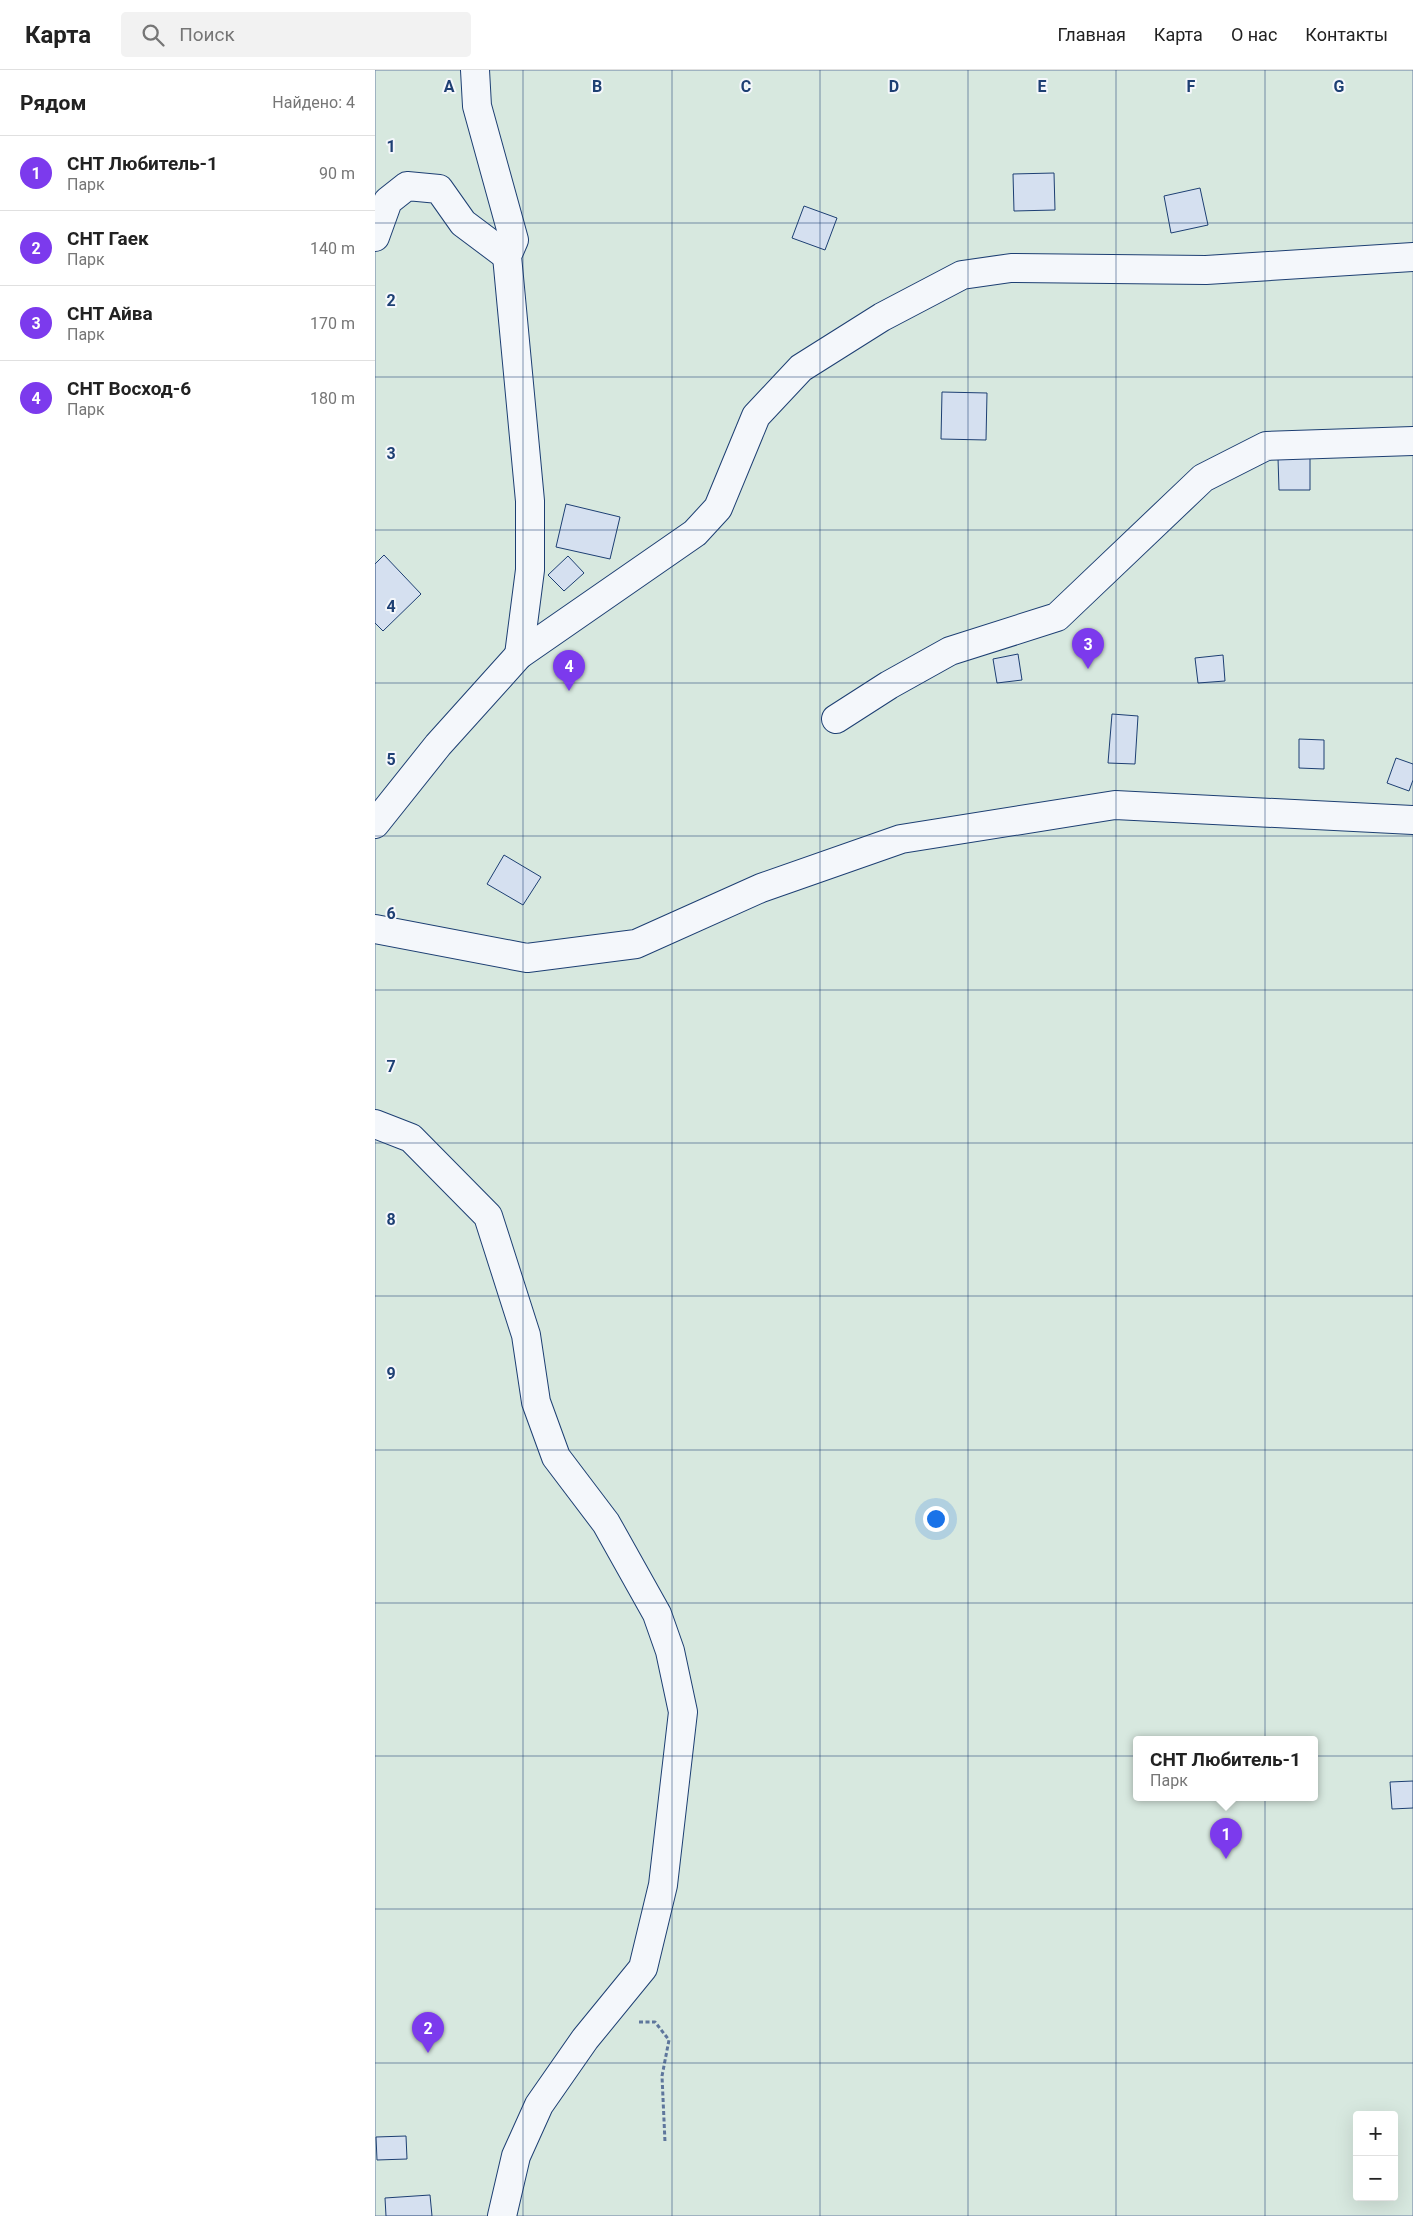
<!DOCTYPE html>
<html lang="ru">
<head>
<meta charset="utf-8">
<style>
  body { margin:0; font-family:Roboto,sans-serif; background:#f2f2f2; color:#222 }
  .controls { position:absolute; right:15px; bottom:15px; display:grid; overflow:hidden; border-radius:5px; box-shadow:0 5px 20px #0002 }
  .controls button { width:45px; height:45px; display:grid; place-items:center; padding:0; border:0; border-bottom:1px solid #e0e0e0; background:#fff; color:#222; font:25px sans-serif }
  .you { position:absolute; left:560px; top:1448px; width:18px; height:18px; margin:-12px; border:4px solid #fff; border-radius:50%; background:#1a73e8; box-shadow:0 0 0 8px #1a73e833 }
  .badge { display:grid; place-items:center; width:32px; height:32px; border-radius:50%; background:#7c3aed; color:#fff; font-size:16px; font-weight:700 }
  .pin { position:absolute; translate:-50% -41px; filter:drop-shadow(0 1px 2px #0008) }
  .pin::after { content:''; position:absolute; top:26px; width:18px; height:15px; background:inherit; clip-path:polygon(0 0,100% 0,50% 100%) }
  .popup { position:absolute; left:758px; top:1666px; width:185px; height:65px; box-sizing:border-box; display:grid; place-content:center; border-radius:5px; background:#fff; filter:drop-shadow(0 1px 4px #0005); font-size:16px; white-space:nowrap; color:#767676 }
  .popup b { font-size:19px; color:#222 }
  .popup::after { content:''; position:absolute; left:50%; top:100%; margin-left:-10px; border:10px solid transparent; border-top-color:#fff }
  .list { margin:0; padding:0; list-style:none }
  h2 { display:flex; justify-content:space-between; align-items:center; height:65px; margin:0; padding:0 20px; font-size:21px }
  h2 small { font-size:16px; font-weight:400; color:#767676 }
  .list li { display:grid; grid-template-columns:32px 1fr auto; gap:15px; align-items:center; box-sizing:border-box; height:75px; padding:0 20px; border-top:1px solid #e0e0e0 }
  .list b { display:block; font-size:19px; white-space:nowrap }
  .list p { margin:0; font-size:16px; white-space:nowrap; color:#767676 }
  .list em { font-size:16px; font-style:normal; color:#767676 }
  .icon { flex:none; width:28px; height:28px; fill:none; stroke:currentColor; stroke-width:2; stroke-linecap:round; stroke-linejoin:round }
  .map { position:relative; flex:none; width:1038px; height:2146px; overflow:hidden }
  header { display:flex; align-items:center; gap:30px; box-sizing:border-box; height:70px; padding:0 25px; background:#fff; border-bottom:1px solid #e0e0e0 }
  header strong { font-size:24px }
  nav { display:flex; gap:28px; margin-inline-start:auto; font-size:18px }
  .search { width:350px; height:45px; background:#f2f2f2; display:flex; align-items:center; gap:12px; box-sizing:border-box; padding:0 18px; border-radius:5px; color:#767676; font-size:19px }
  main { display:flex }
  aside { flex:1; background:#fff }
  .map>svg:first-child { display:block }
</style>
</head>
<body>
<header>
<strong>Карта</strong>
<div class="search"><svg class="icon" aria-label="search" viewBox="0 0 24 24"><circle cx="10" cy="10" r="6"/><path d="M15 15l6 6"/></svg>Поиск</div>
<nav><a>Главная</a><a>Карта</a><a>О нас</a><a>Контакты</a></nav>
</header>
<main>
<aside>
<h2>Рядом<small>Найдено: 4</small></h2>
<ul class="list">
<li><span class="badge">1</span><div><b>СНТ Любитель-1</b><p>Парк</p></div><em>90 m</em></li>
<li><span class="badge">2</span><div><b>СНТ Гаек</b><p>Парк</p></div><em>140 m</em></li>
<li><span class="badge">3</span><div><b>СНТ Айва</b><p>Парк</p></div><em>170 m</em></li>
<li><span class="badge">4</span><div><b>СНТ Восход-6</b><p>Парк</p></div><em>180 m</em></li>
</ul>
</aside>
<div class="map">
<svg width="1038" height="2146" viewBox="0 0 1038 2146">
  <rect width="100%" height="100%" fill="#f4f7fb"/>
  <path fill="#d7e8df" stroke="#687fa3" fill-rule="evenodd" d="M 0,0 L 1038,0 L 1038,2146 L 0,2146 ZM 762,1670 L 940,1670 L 940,1728 L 762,1728 ZM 982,2045 L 1019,2045 L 1019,2127 L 982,2127 Z"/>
  <g fill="#d5e0f0" stroke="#1d3f73">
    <path d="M 679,103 L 680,140 L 639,141 L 638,104 Z"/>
    <path d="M 825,118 L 833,155 L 796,163 L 789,126 Z"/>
    <path d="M 429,136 L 462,148 L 450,180 L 417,168 Z"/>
    <path d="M 567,322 L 612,323 L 611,370 L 566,369 Z"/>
    <path d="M 903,388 L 935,388 L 935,420 L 904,420 Z"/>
    <path d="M 191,434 L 245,447 L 235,489 L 181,477 Z"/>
    <path d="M 9,485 L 46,524 L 8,561 L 0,553 L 0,494 Z"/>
    <path d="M 193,486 L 209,503 L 189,521 L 173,505 Z"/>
    <path d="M 643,584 L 647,610 L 622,613 L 618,589 Z"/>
    <path d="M 848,585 L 850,611 L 823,613 L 820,588 Z"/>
    <path d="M 737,644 L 763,646 L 760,694 L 733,693 Z"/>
    <path d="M 924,669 L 949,670 L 949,699 L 924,698 Z"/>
    <path d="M 1021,688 L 1038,694 L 1038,710 L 1034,721 L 1012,713 Z"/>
    <path d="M 129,785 L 166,807 L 148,835 L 112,814 Z"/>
    <path d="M 1038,1711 L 1038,1738 L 1017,1739 L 1015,1712 Z"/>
    <path d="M 31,2066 L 32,2089 L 2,2090 L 1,2067 Z"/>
    <path d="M 55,2125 L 57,2146 L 11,2146 L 10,2128 Z"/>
  </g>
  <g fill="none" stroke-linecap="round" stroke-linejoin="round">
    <g stroke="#1d3f73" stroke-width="30">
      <g id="minor">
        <path d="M 100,0 L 102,36 L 139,170 L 132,186 L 155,431 L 155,500 L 144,585"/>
        <path d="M 0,167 L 13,131 L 32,116 L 64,119 L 88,153 L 132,186"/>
        <path d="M 461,649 L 514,615 L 575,581 L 682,547 L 828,408 L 891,376 L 1038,371"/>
        <path d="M 0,754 L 63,675 L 144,585 L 320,463 L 343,438 L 381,346 L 426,298 L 507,247 L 587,205 L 636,198 L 831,200 L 1038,187"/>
        <path d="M 0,859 L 152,888 L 261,874 L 386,818 L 526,769 L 740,735 L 1038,750"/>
        <path d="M 0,1054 L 36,1068 L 113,1146 L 151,1265 L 161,1332 L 181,1387 L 231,1453 L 282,1544 L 295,1581 L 308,1642 L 288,1815 L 268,1898 L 210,1969 L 164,2035 L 141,2086 L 127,2146"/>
      </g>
    </g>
    <path stroke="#5e769c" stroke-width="3" stroke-dasharray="4 2.5" stroke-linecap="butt" d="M 264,1952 L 280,1952 L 294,1970 L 287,2006 L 290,2072"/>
    <use href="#minor" stroke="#f4f7fb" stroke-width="28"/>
  </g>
  <path fill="none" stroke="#1d3f73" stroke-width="1" stroke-opacity="0.55" d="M 148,0 L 148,2146M 297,0 L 297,2146M 445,0 L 445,2146M 593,0 L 593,2146M 741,0 L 741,2146M 890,0 L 890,2146M 0,153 L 1038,153M 0,307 L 1038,307M 0,460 L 1038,460M 0,613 L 1038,613M 0,766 L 1038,766M 0,920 L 1038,920M 0,1073 L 1038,1073M 0,1226 L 1038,1226M 0,1380 L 1038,1380M 0,1533 L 1038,1533M 0,1686 L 1038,1686M 0,1839 L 1038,1839M 0,1993 L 1038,1993"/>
  <g font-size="16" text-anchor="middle" font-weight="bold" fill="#1d3f73" stroke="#f4f7fb" stroke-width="4" stroke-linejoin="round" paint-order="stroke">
    <text x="74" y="22">A</text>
    <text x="222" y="22">B</text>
    <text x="371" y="22">C</text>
    <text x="519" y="22">D</text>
    <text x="667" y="22">E</text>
    <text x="816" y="22">F</text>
    <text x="964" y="22">G</text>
    <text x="16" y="82">1</text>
    <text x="16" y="236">2</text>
    <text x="16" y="389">3</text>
    <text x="16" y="542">4</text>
    <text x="16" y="695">5</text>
    <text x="16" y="849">6</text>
    <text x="16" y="1002">7</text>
    <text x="16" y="1155">8</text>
    <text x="16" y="1309">9</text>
  </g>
</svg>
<div class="controls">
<button>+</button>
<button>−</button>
</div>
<div class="you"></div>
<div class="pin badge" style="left:851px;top:1789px">1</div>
<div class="popup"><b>СНТ Любитель-1</b>Парк</div>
<div class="pin badge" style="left:53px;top:1983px">2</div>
<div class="pin badge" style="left:713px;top:599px">3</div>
<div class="pin badge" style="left:194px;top:621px">4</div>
</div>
</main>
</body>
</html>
